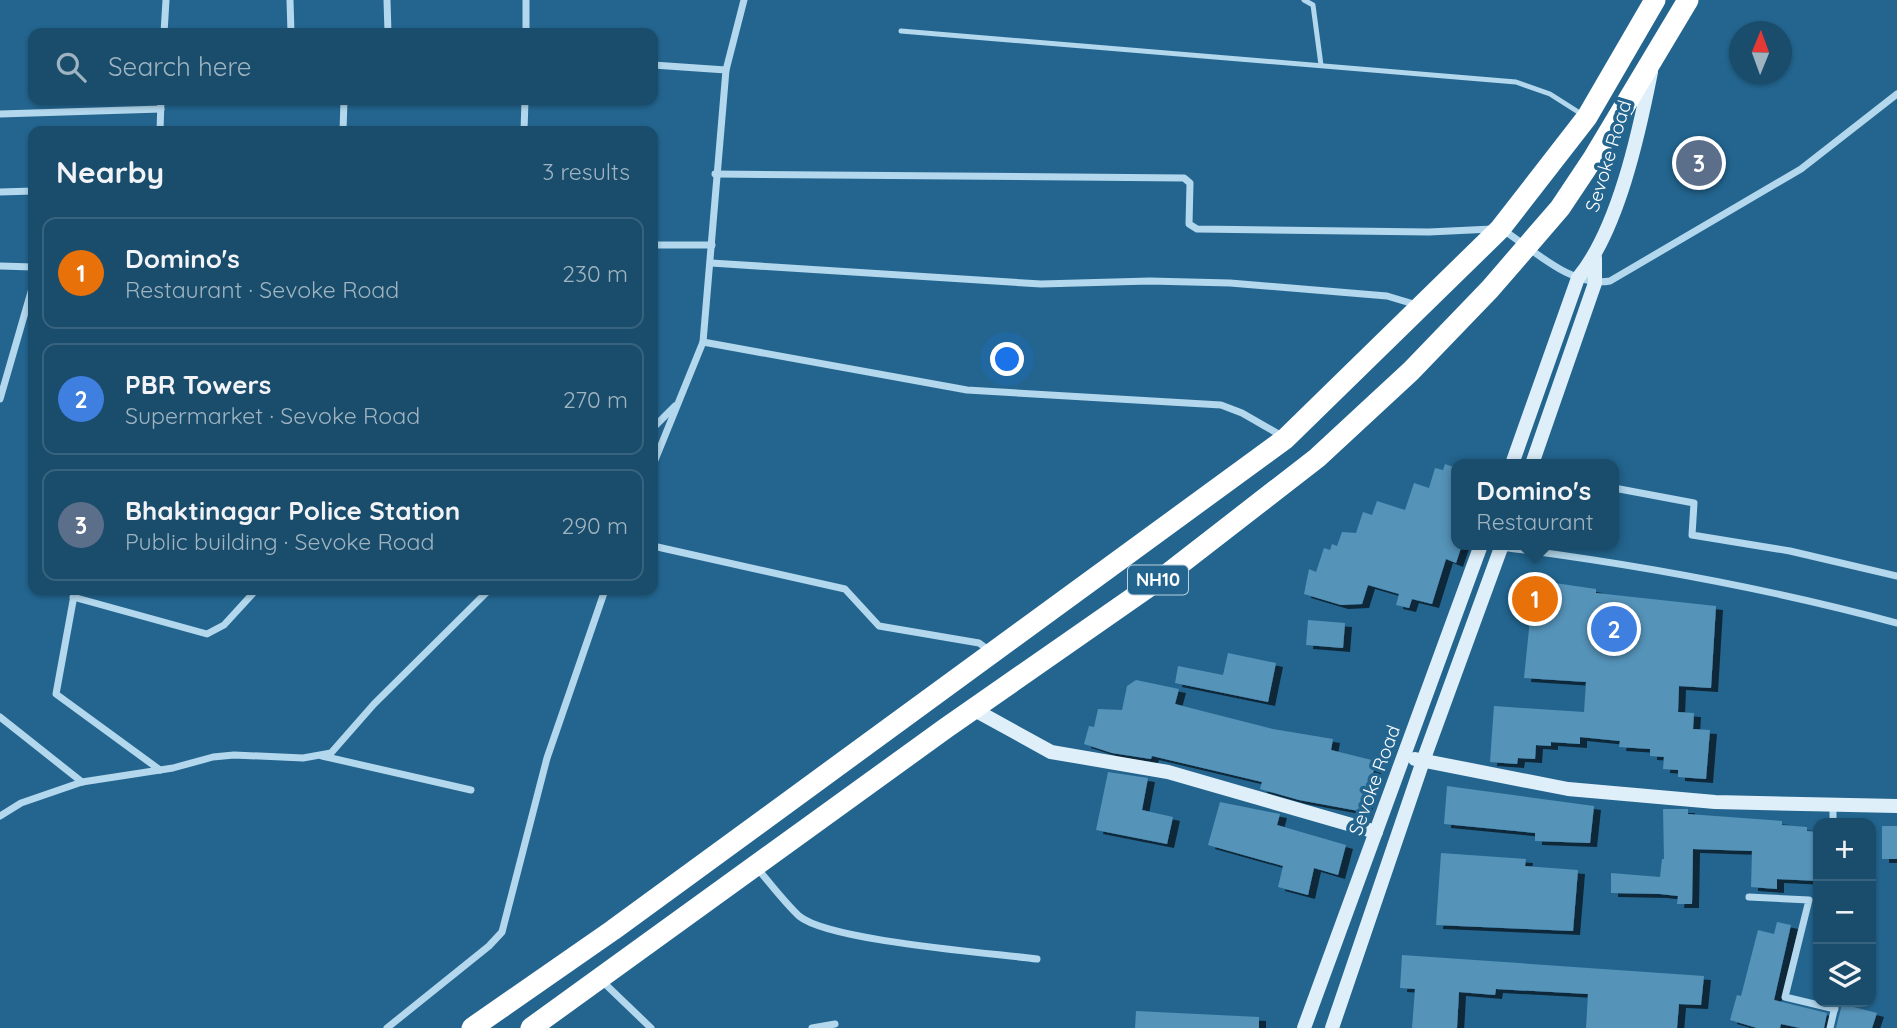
<!DOCTYPE html>
<html lang="en">
<head>
<meta charset="utf-8">
<style>
  body { margin:0; font-family:Quicksand,sans-serif; background:#275673; color:#f1f3f6 }
  .controls { position:absolute; right:21px; bottom:21px; display:grid; overflow:hidden; border-radius:14px; box-shadow:0 2px 5px #0004 }
  .controls button { width:63px; height:63px; display:grid; place-items:center; padding:0; border:0; border-bottom:2px solid #38637e; background:#1a4c6b; color:#f1f3f6; font:35px sans-serif }
  .compass { position:absolute; left:1729px; top:21px; width:63px; height:63px; border-radius:50%; background:#1a4c6b; box-shadow:0 2px 5px #0004; rotate:1deg }
  .you { position:absolute; left:1008px; top:360px; width:24px; height:24px; margin:-18px; border:5px solid #fff; border-radius:50%; background:#1a73e8; box-shadow:0 0 0 10px #1a73e833 }
  .badge { display:grid; place-items:center; width:46px; height:46px; border-radius:50%; background:#95b2f1; color:#fff; font-size:23px; font-weight:700 }
  .pin { position:absolute; translate:-50% -50%; border:4px solid #fff; box-shadow:0 2px 7px #0006 }
  .popup { position:absolute; left:1451px; top:459px; width:168px; height:91px; box-sizing:border-box; display:grid; place-content:center; border-radius:14px; background:#1a4c6b; filter:drop-shadow(0 2px 5px #0005); font-size:23px; white-space:nowrap; color:#9fb4c1 }
  .popup b { font-size:26px; color:#f1f3f6 }
  .popup::after { content:''; position:absolute; left:50%; top:100%; margin-left:-14px; border:14px solid transparent; border-top-color:#1a4c6b }
  .list { margin:0; padding:0; list-style:none }
  h2 { display:flex; justify-content:space-between; align-items:center; height:91px; margin:0; padding:0 28px; font-size:30px }
  h2 small { font-size:23px; font-weight:400; color:#9fb4c1 }
  .list li { display:grid; grid-template-columns:46px 1fr auto; gap:21px; align-items:center; box-sizing:border-box; height:112px; margin:0 14px 14px; padding:0 14px; border:2px solid #38637e; border-radius:14px }
  .list b { display:block; font-size:26px; white-space:nowrap }
  .list p { margin:0; font-size:23px; white-space:nowrap; color:#9fb4c1 }
  .list em { font-size:23px; font-style:normal; color:#9fb4c1 }
  .icon { flex:none; width:38px; height:38px; fill:none; stroke:currentColor; stroke-width:2; stroke-linecap:round; stroke-linejoin:round }
  .map { position:relative; flex:none; width:1897px; height:1028px; overflow:hidden }
  .search { position:absolute; background:#1a4c6b; box-shadow:0 2px 5px #0004; left:28px; top:28px; width:630px; height:77px; display:flex; align-items:center; gap:18px; box-sizing:border-box; padding:0 24px; border-radius:14px; color:#9fb4c1; font-size:26px }
  .panel { position:absolute; background:#1a4c6b; box-shadow:0 2px 5px #0004; left:28px; top:126px; width:630px; height:469px; border-radius:14px }
  .map>svg:first-child { display:block }
</style>
</head>
<body>
<div class="map">
<svg width="1897" height="1028" viewBox="0 0 1897 1028">
  <defs>
    <filter id="shadow"><feDropShadow dx="7" dy="4" stdDeviation="0" flood-color="#0009"/></filter>
  </defs>
  <rect width="100%" height="100%" fill="#23658f"/>
  <g fill="#5493b9" filter="url(#shadow)">
    <path d="M 1445,464 L 1456,468 L 1456,545 L 1462,545 L 1456,563 L 1446,559 L 1432,604 L 1412,599 L 1409,608 L 1396,605 L 1399,594 L 1368,585 L 1362,604 L 1341,605 L 1304,594 L 1309,569 L 1316,572 L 1324,548 L 1330,550 L 1332,544 L 1337,546 L 1342,532 L 1356,533 L 1363,512 L 1372,515 L 1377,501 L 1405,510 L 1414,483 L 1429,488 L 1435,468 L 1443,470 Z"/>
    <path d="M 1534,580 L 1596,589 L 1596,593 L 1716,606 L 1711,688 L 1679,686 L 1678,712 L 1694,713 L 1693,729 L 1710,730 L 1706,779 L 1678,777 L 1678,770 L 1663,769 L 1664,757 L 1650,756 L 1650,749 L 1619,747 L 1620,741 L 1580,737 L 1580,744 L 1551,742 L 1551,746 L 1536,745 L 1535,759 L 1518,758 L 1517,764 L 1490,762 L 1494,706 L 1584,712 L 1586,682 L 1524,678 Z"/>
    <path d="M 1308,620 L 1345,623 L 1343,648 L 1306,645 Z"/>
    <path d="M 1228,653 L 1276,663 L 1268,702 L 1175,683 L 1178,666 L 1223,675 Z"/>
    <path d="M 1136,680 L 1179,689 L 1175,704 L 1273,729 L 1333,739 L 1331,750 L 1376,761 L 1364,812 L 1299,800 L 1260,789 L 1262,782 L 1220,772 L 1152,756 L 1151,759 L 1112,753 L 1084,744 L 1089,726 L 1094,727 L 1098,709 L 1122,710 L 1127,686 Z"/>
    <path d="M 1108,772 L 1148,778 L 1142,810 L 1173,817 L 1167,844 L 1096,830 Z"/>
    <path d="M 1447,786 L 1594,806 L 1590,843 L 1535,841 L 1535,833 L 1444,824 Z"/>
    <path d="M 1220,802 L 1280,814 L 1277,825 L 1346,845 L 1338,875 L 1314,868 L 1308,895 L 1278,887 L 1283,866 L 1208,845 Z"/>
    <path d="M 1663,809 L 1688,809 L 1688,814 L 1782,821 L 1782,825 L 1807,827 L 1807,831 L 1818,832 L 1818,881 L 1777,879 L 1777,889 L 1751,887 L 1752,851 L 1693,849 L 1692,904 L 1677,904 L 1678,896 L 1660,894 L 1611,893 L 1611,873 L 1660,877 L 1662,859 L 1664,859 Z"/>
    <rect x="1882" y="826" width="15" height="33"/>
    <path d="M 1441,853 L 1526,859 L 1525,866 L 1578,870 L 1573,931 L 1436,925 Z"/>
    <path d="M 1777,922 L 1791,925 L 1774,1000 L 1827,1013 L 1824,1028 L 1800,1028 L 1781,1024 L 1780,1028 L 1757,1028 L 1730,1020 L 1737,995 L 1741,996 L 1758,930 L 1774,934 Z"/>
    <path d="M 1402,955 L 1704,976 L 1701,1005 L 1679,1004 L 1677,1028 L 1586,1028 L 1588,994 L 1496,989 L 1495,995 L 1459,992 L 1457,1028 L 1412,1028 L 1415,989 L 1400,988 Z"/>
    <path d="M 1842,1004 L 1877,1013 L 1872,1028 L 1836,1028 Z"/>
    <path d="M 1136,1011 L 1259,1017 L 1259,1028 L 1135,1028 Z"/>
  </g>
  <g fill="none" stroke-linecap="round" stroke-linejoin="round">
    <g stroke="#b3d7ec" stroke-width="5">
      <path d="M 1304,0 L 1313,5 L 1321,65"/>
      <path d="M 901,31 L 1516,82 L 1550,94 L 1583,115"/>
    </g>
    <g stroke="#b3d7ec" stroke-width="7">
      <path d="M 290,0 L 291,33"/>
      <path d="M 387,0 L 388,33"/>
      <path d="M 164,33 L 166,0"/>
      <path d="M 526,33 L 526,0"/>
      <path d="M 653,65 L 726,70"/>
      <path d="M 344,100 L 358,100"/>
      <path d="M 0,114 L 161,109"/>
      <path d="M 160,131 L 161,100"/>
      <path d="M 343,131 L 344,100"/>
      <path d="M 524,131 L 525,100"/>
      <path d="M 715,174 L 1184,178 L 1190,183 L 1189,224 L 1197,229 L 1429,232 L 1492,229"/>
      <path d="M 0,192 L 33,191"/>
      <path d="M 1503,230 C 1534,250 1572,288 1610,281 L 1801,169 L 1897,94"/>
      <path d="M 653,245 L 712,245"/>
      <path d="M 711,263 L 1041,284 L 1150,281 L 1230,283 L 1387,296 L 1417,305"/>
      <path d="M 0,266 L 33,267"/>
      <path d="M 703,342 L 967,390 L 1221,405 L 1242,413 L 1282,436"/>
      <path d="M 0,399 L 33,285"/>
      <path d="M 653,428 L 675,406"/>
      <path d="M 653,465 L 703,342 L 726,70 L 744,0"/>
      <path d="M 1614,488 L 1694,503 L 1692,535 L 1790,551 L 1897,576"/>
      <path d="M 653,546 L 845,589 L 879,626 L 979,643 L 990,651"/>
      <path d="M 1501,547 C 1635,564 1767,588 1897,623"/>
      <path d="M 75,590 L 56,694 L 160,770"/>
      <path d="M 73,597 L 207,634 L 224,625 L 256,590"/>
      <path d="M 0,717 L 82,782"/>
      <path d="M 322,756 L 471,790"/>
      <path d="M 0,816 L 21,803 L 82,782 L 173,768 L 213,757 L 234,755 L 303,758 L 331,753 L 374,704 L 489,590"/>
      <path d="M 1833,823 L 1833,805"/>
      <path d="M 756,867 C 770,883 784,902 799,916 C 829,941 990,953 1037,959"/>
      <path d="M 1749,897 L 1809,900 L 1785,997 L 1835,1009"/>
      <path d="M 601,980 L 651,1028"/>
      <path d="M 387,1028 L 489,946 L 502,932 L 547,758 L 605,590"/>
      <path d="M 812,1028 L 835,1024"/>
      <path d="M 1830,1028 L 1836,1002"/>
    </g>
    <g stroke="#deeff9" stroke-width="14">
      <path d="M 1512,464 L 1578,278 C 1618,230 1639,133 1651,72"/>
      <path d="M 1532,464 L 1595,283 L 1595,258"/>
      <path d="M 973,709 L 1051,752 L 1168,772 L 1376,832"/>
      <path d="M 1415,759 L 1568,789 L 1715,802 L 1897,806"/>
      <path d="M 1304,1028 L 1481,545"/>
      <path d="M 1332,1028 L 1423,761 L 1502,545"/>
    </g>
    <g stroke="#fff" stroke-width="21">
      <path d="M 472,1028 L 613,930 L 1285,439 L 1500,229 L 1587,117 L 1655,0"/>
      <path d="M 531,1028 L 946,728 L 1170,572 L 1317,458 L 1411,371 L 1490,289 L 1560,208 L 1594,157 L 1688,0"/>
    </g>
  </g>
  <g text-anchor="middle" stroke-width="7" stroke-linejoin="round" paint-order="stroke">
    <rect fill="#23658f" stroke="#bdd1dd" stroke-width="2" x="1128" y="565.5" width="60" height="29" rx="5"/>
    <g font-size="18" font-weight="bold" fill="#fff">
      <text x="1158" y="586">NH10</text>
    </g>
    <g font-size="19" fill="#fff" stroke="#23658f">
      <text transform="translate(1608 156) rotate(-73)" y="7">Sevoke Road</text>
      <text transform="translate(1374 780) rotate(-70)" y="7">Sevoke Road</text>
    </g>
  </g>
</svg>
<div class="controls">
<button>+</button>
<button>−</button>
<button><svg class="icon" aria-label="layers" viewBox="0 0 24 24"><path d="M12 4l9 5-9 5-9-5zM3 14l9 5 9-5"/></svg></button>
</div>
<svg class="compass" viewBox="-18 -18 36 36"><path d="M0-13l5 13h-10z" fill="#e53935"/><path d="M0 13l5-13h-10z" fill="#9fb4c1"/></svg>
<div class="you"></div>
<div class="pin badge" style="left:1535px;top:599px;background:#e8710a">1</div>
<div class="popup"><b>Domino's</b>Restaurant</div>
<div class="pin badge" style="left:1614px;top:629px;background:#3f7fe0">2</div>
<div class="pin badge" style="left:1699px;top:163px;background:#5c6f8a">3</div>
<div class="search"><svg class="icon" aria-label="search" viewBox="0 0 24 24"><circle cx="10" cy="10" r="6"/><path d="M15 15l6 6"/></svg>Search here</div>
<section class="panel">
<h2>Nearby<small>3 results</small></h2>
<ul class="list">
<li><span class="badge" style="background:#e8710a">1</span><div><b>Domino's</b><p>Restaurant · Sevoke Road</p></div><em>230 m</em></li>
<li><span class="badge" style="background:#3f7fe0">2</span><div><b>PBR Towers</b><p>Supermarket · Sevoke Road</p></div><em>270 m</em></li>
<li><span class="badge" style="background:#5c6f8a">3</span><div><b>Bhaktinagar Police Station</b><p>Public building · Sevoke Road</p></div><em>290 m</em></li>
</ul>
</section>
</div>
</body>
</html>
